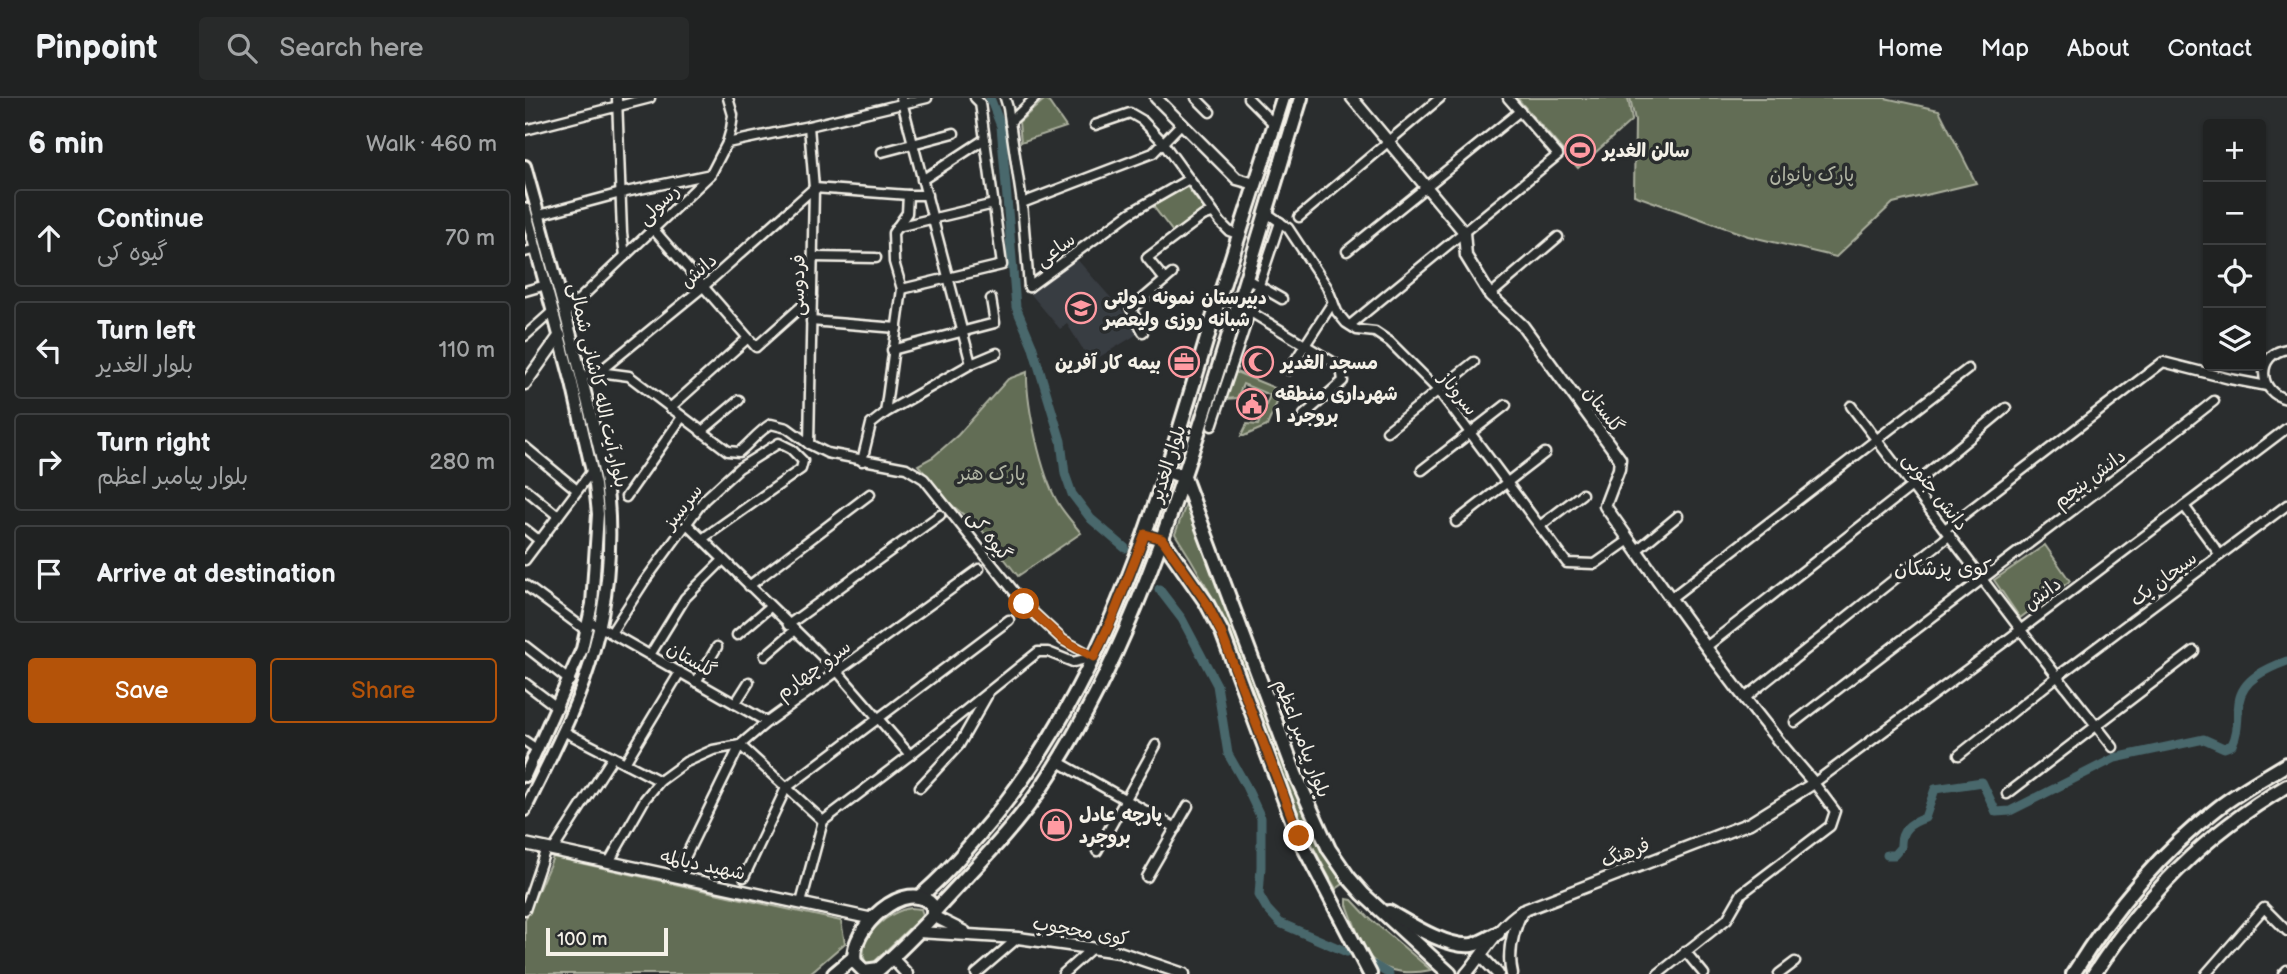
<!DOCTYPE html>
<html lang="en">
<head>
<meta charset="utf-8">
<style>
  body { margin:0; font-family:"Balsamiq Sans","Playpen Sans Arabic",sans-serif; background:#282a2a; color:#f1f3f6 }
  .controls { position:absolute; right:21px; top:21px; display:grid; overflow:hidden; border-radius:7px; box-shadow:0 2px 5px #0004 }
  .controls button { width:63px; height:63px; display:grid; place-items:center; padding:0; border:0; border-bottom:2px solid #3d3f40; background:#202222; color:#f1f3f6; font:35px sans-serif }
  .scale { position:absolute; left:21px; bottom:18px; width:122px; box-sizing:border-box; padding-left:7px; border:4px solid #f4f1e8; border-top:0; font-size:19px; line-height:24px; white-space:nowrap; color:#f4f1e8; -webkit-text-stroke:5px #2a2d2e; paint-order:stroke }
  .stop { position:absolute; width:21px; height:21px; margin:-16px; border:5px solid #b45309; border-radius:50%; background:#fff }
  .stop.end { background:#b45309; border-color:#fff; box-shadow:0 2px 7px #0008 }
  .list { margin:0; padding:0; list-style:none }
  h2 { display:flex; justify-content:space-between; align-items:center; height:91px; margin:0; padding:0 28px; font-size:30px }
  h2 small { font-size:23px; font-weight:400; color:#a2a4a5 }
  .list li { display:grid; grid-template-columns:46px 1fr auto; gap:21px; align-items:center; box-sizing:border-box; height:98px; margin:0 14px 14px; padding:0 14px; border:2px solid #3d3f40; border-radius:7px }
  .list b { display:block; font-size:26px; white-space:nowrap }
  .list p { margin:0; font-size:23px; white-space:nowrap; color:#a2a4a5 }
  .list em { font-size:23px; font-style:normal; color:#a2a4a5 }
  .actions { display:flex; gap:14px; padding:21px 28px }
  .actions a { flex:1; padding:16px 0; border:2px solid #b45309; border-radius:7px; text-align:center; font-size:24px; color:#b45309 }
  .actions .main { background:#b45309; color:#fff }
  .icon { flex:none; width:38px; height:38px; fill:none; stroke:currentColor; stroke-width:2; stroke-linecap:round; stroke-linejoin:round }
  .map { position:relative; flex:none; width:1762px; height:876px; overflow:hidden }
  header { display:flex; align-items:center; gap:42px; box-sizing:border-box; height:98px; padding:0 35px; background:#202222; border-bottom:2px solid #3d3f40 }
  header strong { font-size:33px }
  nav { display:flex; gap:38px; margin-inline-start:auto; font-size:24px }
  .search { width:490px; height:63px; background:#282a2a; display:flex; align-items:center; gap:18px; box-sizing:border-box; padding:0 24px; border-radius:7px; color:#a2a4a5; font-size:26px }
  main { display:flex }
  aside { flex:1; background:#202222 }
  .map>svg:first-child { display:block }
</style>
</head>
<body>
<header>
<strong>Pinpoint</strong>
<div class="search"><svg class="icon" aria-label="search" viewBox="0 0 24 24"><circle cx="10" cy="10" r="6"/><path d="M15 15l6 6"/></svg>Search here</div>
<nav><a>Home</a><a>Map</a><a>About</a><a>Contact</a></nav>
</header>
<main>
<aside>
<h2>6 min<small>Walk · 460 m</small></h2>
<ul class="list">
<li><svg class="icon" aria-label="ahead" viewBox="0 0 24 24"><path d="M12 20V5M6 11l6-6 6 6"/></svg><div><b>Continue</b><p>گیوه کی</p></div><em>70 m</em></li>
<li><svg class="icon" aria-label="left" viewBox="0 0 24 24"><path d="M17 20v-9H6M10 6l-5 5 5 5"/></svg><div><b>Turn left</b><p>بلوار الغدیر</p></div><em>110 m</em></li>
<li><svg class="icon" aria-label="right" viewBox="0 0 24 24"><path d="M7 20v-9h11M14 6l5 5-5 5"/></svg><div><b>Turn right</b><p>بلوار پیامبر اعظم</p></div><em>280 m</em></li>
<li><svg class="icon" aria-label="arrive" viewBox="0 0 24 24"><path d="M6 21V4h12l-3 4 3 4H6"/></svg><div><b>Arrive at destination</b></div></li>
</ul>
<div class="actions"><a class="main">Save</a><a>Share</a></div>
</aside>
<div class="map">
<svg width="1762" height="876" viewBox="0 0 1762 876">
  <rect width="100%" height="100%" fill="#2a2d2e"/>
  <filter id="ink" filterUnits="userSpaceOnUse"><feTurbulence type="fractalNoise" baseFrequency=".0143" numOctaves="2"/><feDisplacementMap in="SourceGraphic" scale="14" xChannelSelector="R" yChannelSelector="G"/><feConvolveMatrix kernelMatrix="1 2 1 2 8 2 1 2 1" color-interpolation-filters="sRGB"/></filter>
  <g filter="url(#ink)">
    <path fill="#393c42" d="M 550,159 L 616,234 L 566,264 L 542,226 L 535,231 L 504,194 Z"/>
    <g fill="#626d54" stroke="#abaf9e" stroke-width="2">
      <path d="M 521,0 L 541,29 L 496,44 L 494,24 Z"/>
      <path d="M 992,0 L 1103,0 L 1107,22 L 1053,70 Z"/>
      <path d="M 1105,0 L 1360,0 L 1414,12 L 1451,85 L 1368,105 L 1311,159 L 1223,138 L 1109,97 L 1110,22 Z"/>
      <path d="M 662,89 L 679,111 L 648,134 L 628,108 Z"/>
      <path d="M 502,274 C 501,306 516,376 533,405 C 539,415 548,425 556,435 L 493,478 L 456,431 L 422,403 L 393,367 L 408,359 L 433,337 L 483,281 Z"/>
      <path d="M 711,274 L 757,293 L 742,328 L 719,338 L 716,338 L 722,326 L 733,327 L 745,297 L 718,286 L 712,300 L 700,301 Z"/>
      <path d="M 663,401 L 667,421 L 773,700 C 786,730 800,758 821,784 L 811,791 C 763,711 741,619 704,534 C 689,500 671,468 650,436 Z"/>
      <path d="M 1520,447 L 1545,483 L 1495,520 L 1469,482 Z"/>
      <path d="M 28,759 L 316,823 L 320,845 L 284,876 L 0,876 L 0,822 Z"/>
      <path d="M 822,801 L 827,802 L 843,819 L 906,872 C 888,876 864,876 848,862 C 837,852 828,821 822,807 Z"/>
      <path d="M 386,810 L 396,811 L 398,817 L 347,866 L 343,867 L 340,864 C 332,838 363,813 386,810 Z"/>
    </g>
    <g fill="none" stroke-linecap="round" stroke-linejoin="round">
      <g stroke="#49676c" stroke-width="9">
        <path d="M 465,0 L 476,28 L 491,209 L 507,247 L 536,343 L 540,376 L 547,396 L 566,421 L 600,450"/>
        <path d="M 634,491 L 657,521 L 692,587 L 703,656 L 720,686 L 736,720 L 736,769 L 734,797 L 742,811 L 755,825 L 822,854"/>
        <path d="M 1362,757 L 1369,757 L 1376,749 C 1375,732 1385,725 1400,720 L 1410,691 L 1457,684 L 1471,714 L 1485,713 L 1590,660 L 1679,641 L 1699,650 L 1707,647 C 1714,633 1712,619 1714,604 C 1717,581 1743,570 1762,563"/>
        <path d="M 849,867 L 864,876"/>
      </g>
      <g stroke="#f4f1e8" stroke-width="13">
        <g id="minor">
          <path d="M 92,0 L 97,135 L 100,158"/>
          <path d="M 376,0 L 446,266"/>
          <path d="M 480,0 L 483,10 L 497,105 L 504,189"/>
          <path d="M 671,0 L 685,14"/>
          <path d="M 723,0 L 749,26"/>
          <path d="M 485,24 L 510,0"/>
          <path d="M 570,27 L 605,15 L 617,22 L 636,42 L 696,125 L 704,133 L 715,137"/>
          <path d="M 0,32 L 125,0"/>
          <path d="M 202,45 L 284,28 L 402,0"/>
          <path d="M 357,54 L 429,35"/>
          <path d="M 397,82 L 460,41"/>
          <path d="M 497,105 L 628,55 L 657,25"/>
          <path d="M 742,115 L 763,130 L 802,189 L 812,214 L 821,225 L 832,232 L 850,234 L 865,244 L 914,293 L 1042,465 L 1070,466 L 1104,442"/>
          <path d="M 14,117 L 96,95 L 186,76"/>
          <path d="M 774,119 L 915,0"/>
          <path d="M 372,129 L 469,106"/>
          <path d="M 129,132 L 231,249 L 287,199"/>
          <path d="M 822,153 L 995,13"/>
          <path d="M 0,154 L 11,151"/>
          <path d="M 288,159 L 351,160"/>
          <path d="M 722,181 L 757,201"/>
          <path d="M 640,182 L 622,160 L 678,118 L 687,115"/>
          <path d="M 504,189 L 605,115 L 664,81"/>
          <path d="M 377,191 L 477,167 L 455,5 L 450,0"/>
          <path d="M 0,193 L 21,187"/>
          <path d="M 965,197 L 1033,139"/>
          <path d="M 714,207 L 816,269 L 818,283 L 779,317"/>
          <path d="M 41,214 L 186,76 L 202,45 L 206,31 L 208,17 L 203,0"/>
          <path d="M 286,223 L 372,230"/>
          <path d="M 825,227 L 1033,57 L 983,0"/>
          <path d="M 618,234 L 606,211 L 647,176"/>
          <path d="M 0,238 L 28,213"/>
          <path d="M 1762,251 C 1731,256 1732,295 1762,301"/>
          <path d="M 367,252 L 470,225 L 466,201"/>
          <path d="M 764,272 L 808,204"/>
          <path d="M 74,274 L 178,189 L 289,90 L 383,97"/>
          <path d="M 57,279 L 74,274 L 104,278 L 203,353 L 214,354 C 225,345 234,333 246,326 L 262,330 L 284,346 L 302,355 L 381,370 L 399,381 L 499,506 L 538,542 L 569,559"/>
          <path d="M 1326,308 L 1495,531 L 1588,649"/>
          <path d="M 145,310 L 223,240"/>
          <path d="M 360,315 L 377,191 L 369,164 L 368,135 L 382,115 L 383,97 L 402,97"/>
          <path d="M 687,328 L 755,124"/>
          <path d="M 862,333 L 949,264"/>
          <path d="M 176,334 L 214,302"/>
          <path d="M 284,346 L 289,90 L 284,28"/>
          <path d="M 0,349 L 52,392"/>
          <path d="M 337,363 L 346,326 L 360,315 L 446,266 L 472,255"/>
          <path d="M 897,372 L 981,307"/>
          <path d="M 0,391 L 33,418"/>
          <path d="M 101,399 L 157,319"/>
          <path d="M 1659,408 L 1695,457"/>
          <path d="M 931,424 L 1020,355"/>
          <path d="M 162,426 L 312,573 L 385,657"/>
          <path d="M 1016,427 L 1057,396"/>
          <path d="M 0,431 L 15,443"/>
          <path d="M 1420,431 L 1638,264 L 1705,281 L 1742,288"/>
          <path d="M 1112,452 L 1153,418"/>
          <path d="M 0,462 L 67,373"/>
          <path d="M 0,487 L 62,533"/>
          <path d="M 224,488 L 345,396"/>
          <path d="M 1146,500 L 1443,271"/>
          <path d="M 70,526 L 242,624"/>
          <path d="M 263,527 L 415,417"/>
          <path d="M 86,535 L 119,484 L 179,402 L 214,370 L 254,345 L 266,351 L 278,363 L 276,371 L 177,441"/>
          <path d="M 212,537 L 245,509"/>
          <path d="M 0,548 L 45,583"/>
          <path d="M 1181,549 L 1387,388 L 1481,310"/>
          <path d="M 125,557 L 160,500 L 198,462"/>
          <path d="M 240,558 L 269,533"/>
          <path d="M 171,584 L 192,549"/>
          <path d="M 0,585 L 33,610"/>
          <path d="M 1220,600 L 1425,437"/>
          <path d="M 210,606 L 224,584"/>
          <path d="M 1270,624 C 1409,516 1551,412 1689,303"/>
          <path d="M 38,633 L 135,683"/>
          <path d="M 0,643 L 13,652"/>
          <path d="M 1434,657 L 1533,578 L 1762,407"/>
          <path d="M 532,663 L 651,730"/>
          <path d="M 100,665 L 155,574"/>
          <path d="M 395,689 L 434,647 L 462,598"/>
          <path d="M 1482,696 L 1669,553"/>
          <path d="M 28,752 L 88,659"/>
          <path d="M 572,753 L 631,647"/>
          <path d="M 84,764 L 120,701 L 135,683 L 161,664 L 188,652 L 215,647 L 242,624 L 454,471"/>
          <path d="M 151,778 L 215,647 L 298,723"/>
          <path d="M 219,779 L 261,690 L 484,522"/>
          <path d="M 622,779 L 663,708"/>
          <path d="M 276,805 L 298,723 L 385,657 L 513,554 L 523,554 L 548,564 L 569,559"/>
          <path d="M 0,812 L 21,750"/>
          <path d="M 1160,853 L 1179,876"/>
          <path d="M 451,876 L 493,840"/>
          <path d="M 538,876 L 567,850"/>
          <path d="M 1133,876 L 1202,821 L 1217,795 L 1305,728 L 1310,713 L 1289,685 L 1478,545 L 1762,330"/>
          <path d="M 1254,876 L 1270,864"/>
          <path d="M 1681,876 L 1739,810 L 1762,833"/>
          <path d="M 1758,876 L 1762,872"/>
        </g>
      </g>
      <g stroke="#f4f1e8" stroke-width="15">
        <g id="tertiary">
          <path d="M 631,0 L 712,81 L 730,86"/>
          <path d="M 827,0 L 939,134 L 941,158 L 965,197 L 998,228 L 1095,361 L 1094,371 L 1080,408 C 1147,502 1213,598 1289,685 L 1225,725 L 997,813 C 973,828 959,855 941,876"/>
          <path d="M 0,286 L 35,237"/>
          <path d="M 0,746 L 348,821"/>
          <path d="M 408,818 L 440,834"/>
          <path d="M 393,834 L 493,840 L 594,854 L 659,876"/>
          <path d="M 956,858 L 973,876"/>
          <path d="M 367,860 L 382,876"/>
          <path d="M 987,876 C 982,855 988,832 997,813"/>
        </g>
      </g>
      <g stroke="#f4f1e8" stroke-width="16">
        <g id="secondary">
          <path d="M 0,68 C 21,143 42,218 60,294 C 69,330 80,367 83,403 C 87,451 82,505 69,551 C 54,608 25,660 0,712"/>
          <path d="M 0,111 L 47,285 L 70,387 L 73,416 L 67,506 L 57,551 L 0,678"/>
        </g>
      </g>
      <g stroke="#f4f1e8" stroke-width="18">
        <g id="primary">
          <path d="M 640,372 L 659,379 L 771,678 L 804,751 L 824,780 L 838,796 L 925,876"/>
          <path d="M 620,436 L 637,441 L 681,504 L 697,534 L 773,738 L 845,876"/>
          <path d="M 394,799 C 416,781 434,760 453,738 C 581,592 634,400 689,217 C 711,144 735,73 758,0"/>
          <path d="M 409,814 C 445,774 486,735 516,690 C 593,575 638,444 680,313 C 713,209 744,104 776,0"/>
          <path d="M 864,814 C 885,826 922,850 947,847 C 956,845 965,839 973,835"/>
          <path d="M 309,876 L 328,860"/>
          <path d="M 348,876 C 369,859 389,838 408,818 L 408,808 C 383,776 322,832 330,864 L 339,873 L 354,871"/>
        </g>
      </g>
      <g stroke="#f4f1e8" stroke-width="18">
        <g id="trunk">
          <path d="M 1548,876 C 1587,813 1634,755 1693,710 C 1715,693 1739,680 1762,666"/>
          <path d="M 1569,876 C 1622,796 1678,737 1762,688"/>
        </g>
      </g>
      <use href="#minor" stroke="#2a2d2e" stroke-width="8"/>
      <use href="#tertiary" stroke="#2a2d2e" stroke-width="10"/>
      <use href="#secondary" stroke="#2a2d2e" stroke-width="10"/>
      <use href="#primary" stroke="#2a2d2e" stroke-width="12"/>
      <use href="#trunk" stroke="#2a2d2e" stroke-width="12"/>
    </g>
  </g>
  <g fill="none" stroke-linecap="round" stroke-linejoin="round" filter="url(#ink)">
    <path stroke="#b45309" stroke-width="9" d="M 499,506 L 538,542 L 569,559 L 587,521 L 620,436 L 637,441 L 681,504 L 696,534 L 774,738"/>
  </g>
  <defs>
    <g id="stadium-ring" transform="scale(1.575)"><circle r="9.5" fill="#2a2d2e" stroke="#ff9aa2" stroke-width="1.5"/><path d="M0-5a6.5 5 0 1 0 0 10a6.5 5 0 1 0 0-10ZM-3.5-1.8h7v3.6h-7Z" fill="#ff9aa2"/></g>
    <g id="school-ring" transform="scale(1.575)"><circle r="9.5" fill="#2a2d2e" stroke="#ff9aa2" stroke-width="1.5"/><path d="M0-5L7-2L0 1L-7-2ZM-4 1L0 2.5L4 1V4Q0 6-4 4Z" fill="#ff9aa2"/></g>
    <g id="office-ring" transform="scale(1.575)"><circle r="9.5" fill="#2a2d2e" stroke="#ff9aa2" stroke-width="1.5"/><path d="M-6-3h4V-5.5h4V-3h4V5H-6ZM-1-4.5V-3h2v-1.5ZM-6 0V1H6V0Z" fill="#ff9aa2"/></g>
    <g id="mosque-ring" transform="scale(1.575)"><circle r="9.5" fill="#2a2d2e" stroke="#ff9aa2" stroke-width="1.5"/><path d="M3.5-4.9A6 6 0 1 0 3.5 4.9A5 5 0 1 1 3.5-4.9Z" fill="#ff9aa2"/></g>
    <g id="civic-ring" transform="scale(1.575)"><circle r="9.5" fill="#2a2d2e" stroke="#ff9aa2" stroke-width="1.5"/><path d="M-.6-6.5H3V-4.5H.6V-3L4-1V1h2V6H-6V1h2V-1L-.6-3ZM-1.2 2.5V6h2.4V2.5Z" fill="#ff9aa2"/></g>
    <g id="shop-ring" transform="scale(1.575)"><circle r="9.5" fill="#2a2d2e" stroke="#ff9aa2" stroke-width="1.5"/><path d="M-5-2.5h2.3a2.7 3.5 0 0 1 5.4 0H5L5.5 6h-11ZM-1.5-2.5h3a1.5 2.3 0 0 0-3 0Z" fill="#ff9aa2"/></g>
  </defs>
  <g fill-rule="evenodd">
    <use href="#stadium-ring" x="1055" y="52"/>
    <use href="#school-ring" x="556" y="210"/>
    <use href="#office-ring" x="659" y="264"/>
    <use href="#mosque-ring" x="733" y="264"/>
    <use href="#civic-ring" x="727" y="306"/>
    <use href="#shop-ring" x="531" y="727"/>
  </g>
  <g text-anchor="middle" stroke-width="7" stroke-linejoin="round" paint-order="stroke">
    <g font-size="19" font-weight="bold" fill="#f4f1e8" stroke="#2a2d2e" text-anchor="start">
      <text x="1078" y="59">سالن الغدیر</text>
      <text x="579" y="206">دبیرستان نمونه دولتی<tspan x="579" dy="22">شبانه روزی ولیعصر</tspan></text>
      <text x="636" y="271" text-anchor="end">بیمه کار آفرین</text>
      <text x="756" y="271">مسجد الغدیر</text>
      <text x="750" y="302">شهرداری منطقه<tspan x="750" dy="22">۱ بروجرد</tspan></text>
      <text x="554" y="723">پارچه عادل<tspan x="554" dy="22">بروجرد</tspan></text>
    </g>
    <g font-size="19" fill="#b2b6a5" stroke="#2a2d2e">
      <text x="1287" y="83">پارک بانوان</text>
      <text x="467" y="382">پارک هنر</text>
    </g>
    <g font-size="19" fill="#f4f1e8" stroke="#2a2d2e">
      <text transform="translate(133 106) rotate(-44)" y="7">رسولی</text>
      <text transform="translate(530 151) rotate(-36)" y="7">ساعی</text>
      <text transform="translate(173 172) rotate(-41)" y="7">دانش</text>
      <text transform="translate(272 187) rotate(-89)" y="7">فردوسی</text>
      <text transform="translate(74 287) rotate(77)" y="7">بلوار آیت الله کاشانی شمالی</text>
      <text transform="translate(934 295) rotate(51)" y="7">سروناز</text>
      <text transform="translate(1079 311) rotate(53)" y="7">گلستان</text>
      <text transform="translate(642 365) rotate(-72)" y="7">بلوار الغدیر</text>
      <text transform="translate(1564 380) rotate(-37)" y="7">دانش پنجم</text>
      <text transform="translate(1411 393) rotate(52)" y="7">دانش جنوبی</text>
      <text transform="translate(157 408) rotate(-52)" y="7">سرسبز</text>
      <text transform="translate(465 437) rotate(52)" y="7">گیوه کی</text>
      <text transform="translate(1638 480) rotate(-37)" y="7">سبحان یک</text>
      <text transform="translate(1517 495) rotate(-37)" y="7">دانش</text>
      <text transform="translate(167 561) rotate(30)" y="7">گلستان</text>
      <text transform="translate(288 571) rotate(-36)" y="7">سرو چهارم</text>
      <text transform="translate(778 640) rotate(69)" y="7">بلوار پیامبر اعظم</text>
      <text transform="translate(1100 754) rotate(-21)" y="7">فرهنگ</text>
      <text transform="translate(178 766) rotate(12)" y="7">شهید دیالمه</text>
      <text transform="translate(556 832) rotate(10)" y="7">کوی محجوب</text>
    </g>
    <g font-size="21" fill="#f4f1e8" stroke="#2a2d2e">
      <text x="1418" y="477">کوی پزشکان</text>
    </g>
  </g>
</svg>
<div class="controls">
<button>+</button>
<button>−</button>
<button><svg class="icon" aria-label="locate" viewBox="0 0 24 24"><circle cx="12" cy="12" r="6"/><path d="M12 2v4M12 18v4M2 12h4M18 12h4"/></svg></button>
<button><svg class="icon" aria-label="layers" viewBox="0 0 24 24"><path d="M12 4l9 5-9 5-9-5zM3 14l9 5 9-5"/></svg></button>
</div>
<div class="scale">100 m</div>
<div class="stop" style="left:499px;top:506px"></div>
<div class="stop end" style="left:774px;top:738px"></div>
</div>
</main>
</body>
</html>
